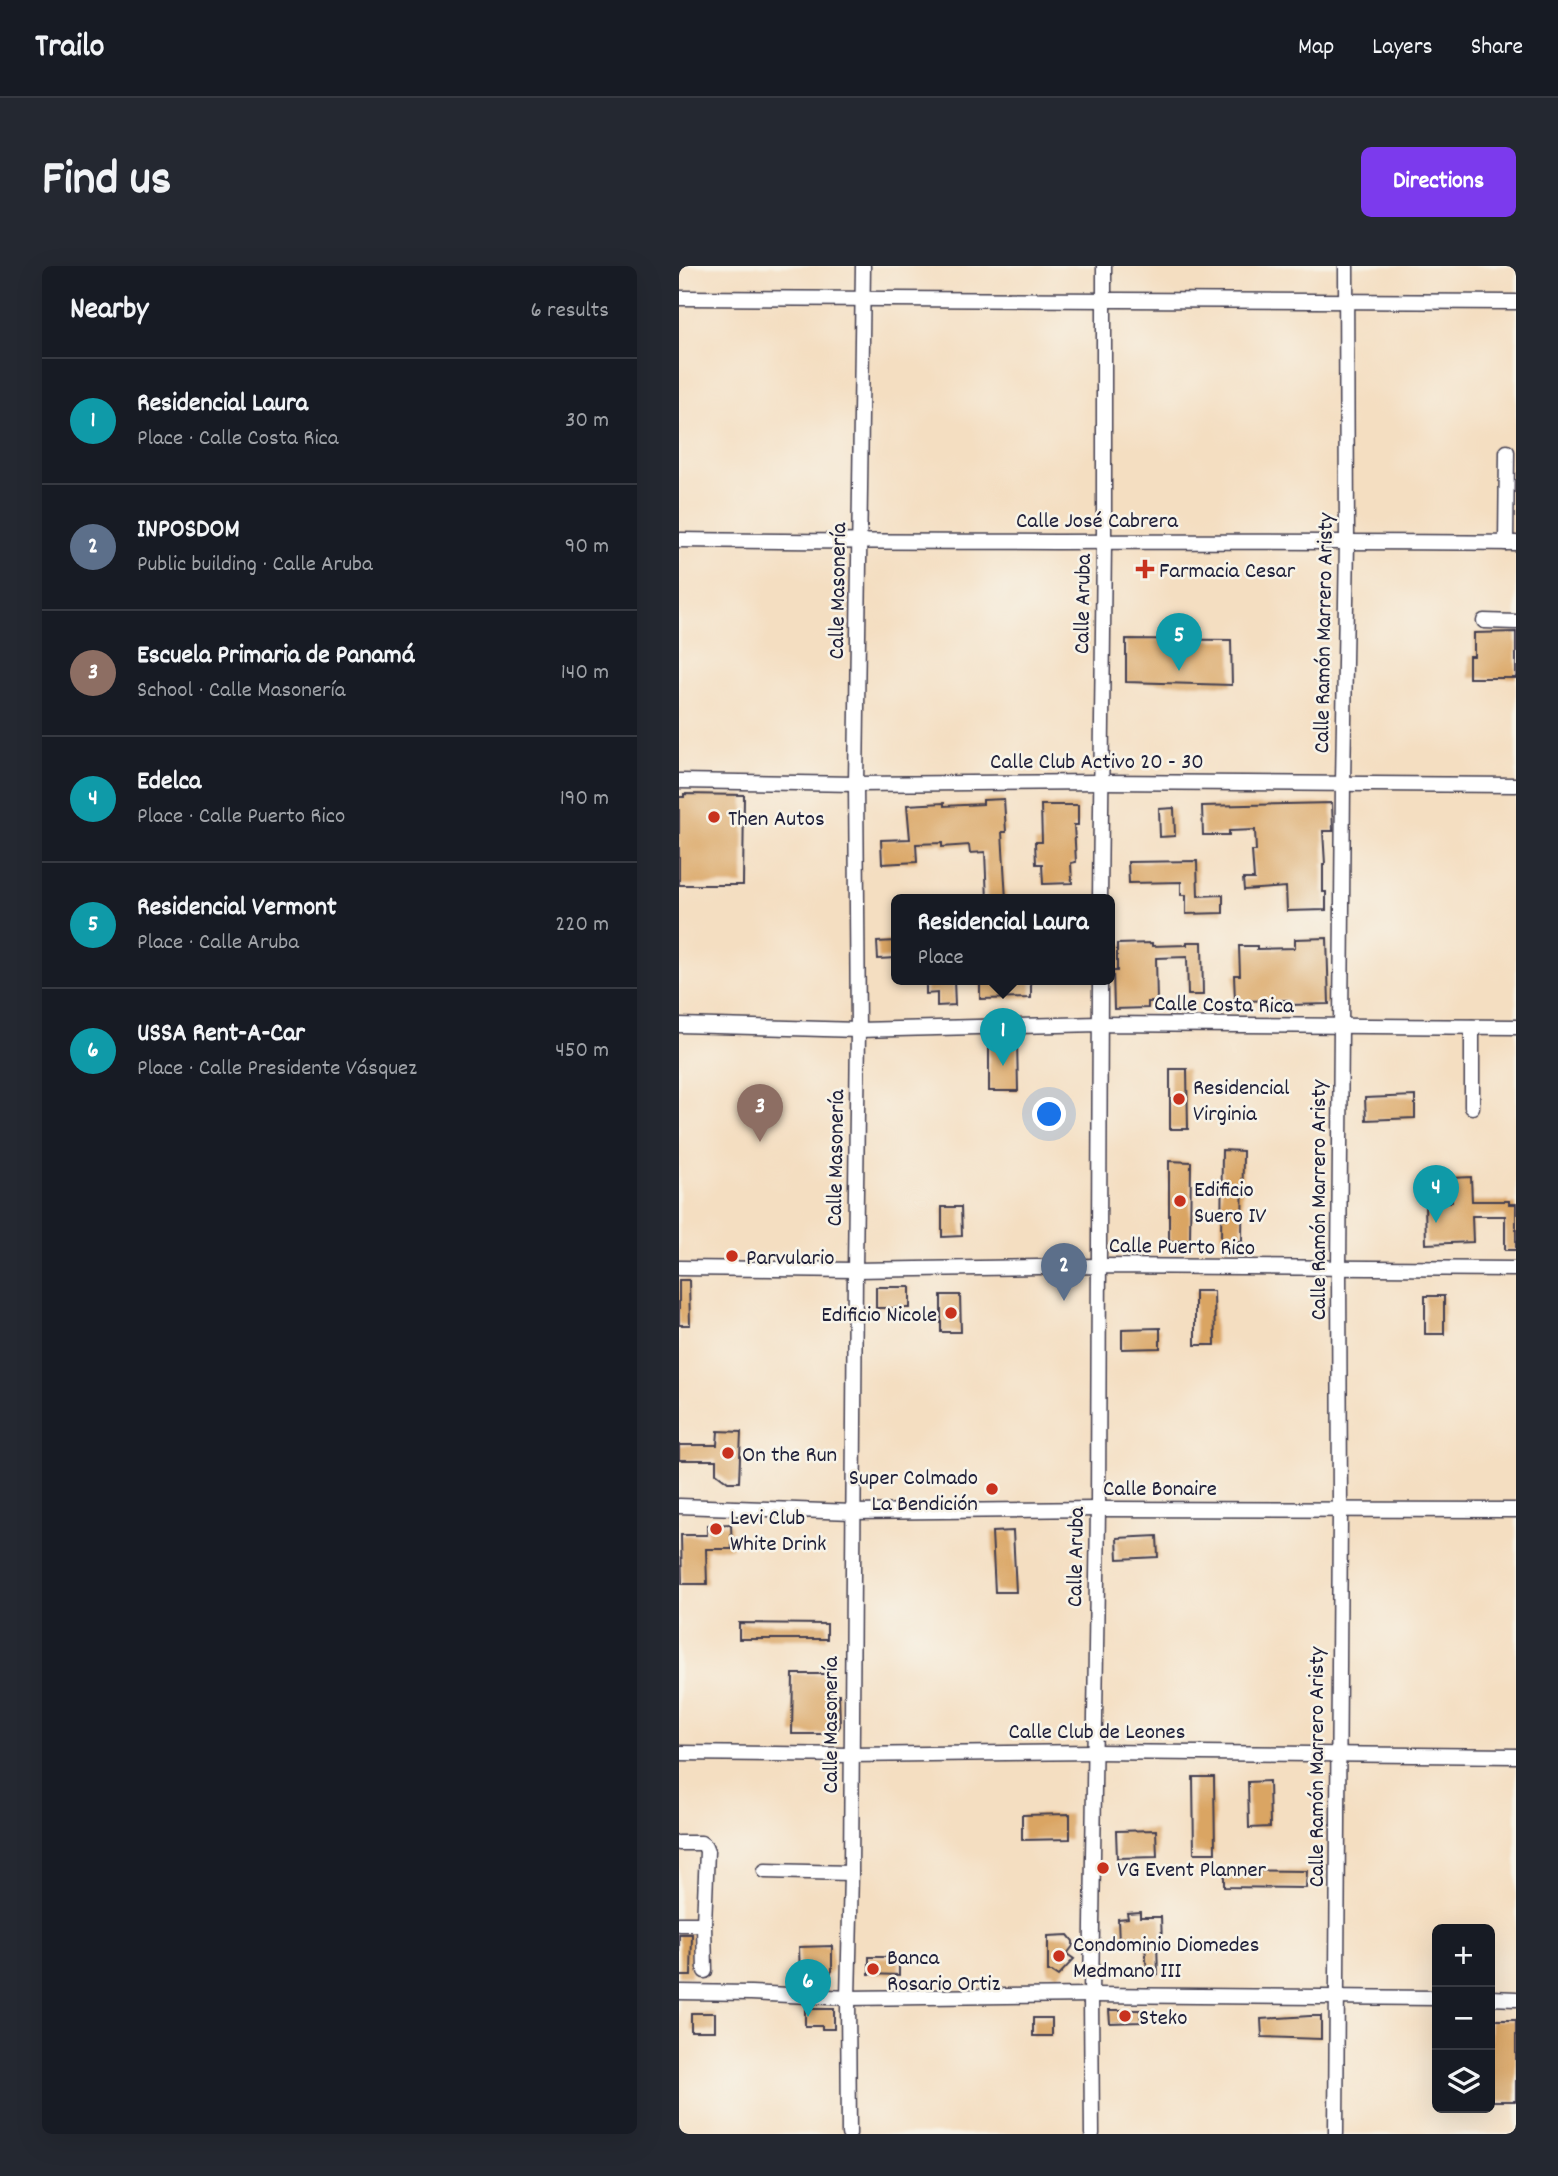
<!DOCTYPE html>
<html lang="en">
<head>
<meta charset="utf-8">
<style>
  body { margin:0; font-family:Dekko,sans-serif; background:#242831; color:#f1f3f6 }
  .controls { position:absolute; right:21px; bottom:21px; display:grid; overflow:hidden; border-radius:10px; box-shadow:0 7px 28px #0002 }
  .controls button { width:63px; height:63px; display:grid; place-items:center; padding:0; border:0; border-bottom:2px solid #363941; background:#171b24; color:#f1f3f6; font:35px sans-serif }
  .you { position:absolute; left:371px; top:849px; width:24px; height:24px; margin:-18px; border:5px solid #fff; border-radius:50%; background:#1a73e8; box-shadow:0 0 0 10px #1a73e833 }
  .badge { display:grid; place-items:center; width:46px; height:46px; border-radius:50%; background:#7c3aed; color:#fff; font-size:23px; font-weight:700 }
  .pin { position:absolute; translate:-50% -58px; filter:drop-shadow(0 2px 4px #0008) }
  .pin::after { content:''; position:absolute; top:37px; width:24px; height:21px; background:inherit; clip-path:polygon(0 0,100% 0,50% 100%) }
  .popup { position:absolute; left:212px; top:628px; width:224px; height:91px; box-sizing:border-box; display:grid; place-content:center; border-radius:10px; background:#171b24; filter:drop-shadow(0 2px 5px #0005); font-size:23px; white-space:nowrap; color:#9ea1a6 }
  .popup b { font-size:26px; color:#f1f3f6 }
  .popup::after { content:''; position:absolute; left:50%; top:100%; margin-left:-14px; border:14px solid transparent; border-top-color:#171b24 }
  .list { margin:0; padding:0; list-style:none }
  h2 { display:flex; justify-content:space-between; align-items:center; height:91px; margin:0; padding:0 28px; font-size:30px }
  h2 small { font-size:23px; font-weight:400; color:#9ea1a6 }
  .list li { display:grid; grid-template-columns:46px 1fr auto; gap:21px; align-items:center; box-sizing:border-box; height:126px; padding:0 28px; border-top:2px solid #363941 }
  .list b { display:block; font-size:26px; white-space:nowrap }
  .list p { margin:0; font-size:23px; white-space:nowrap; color:#9ea1a6 }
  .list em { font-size:23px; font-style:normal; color:#9ea1a6 }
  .icon { flex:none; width:38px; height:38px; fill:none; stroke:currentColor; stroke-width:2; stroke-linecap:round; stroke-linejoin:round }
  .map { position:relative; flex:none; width:837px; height:1868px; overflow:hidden; border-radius:10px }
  header { display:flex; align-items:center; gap:42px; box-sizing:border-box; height:98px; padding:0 35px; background:#171b24; border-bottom:2px solid #363941 }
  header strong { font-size:33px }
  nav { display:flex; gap:38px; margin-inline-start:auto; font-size:24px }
  .intro { display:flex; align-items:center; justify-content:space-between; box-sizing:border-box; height:168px; padding:0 42px }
  h1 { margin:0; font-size:49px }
  .button { padding:18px 32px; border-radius:10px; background:#7c3aed; color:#fff; font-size:24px; font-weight:700 }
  main { display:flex; gap:42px; padding:0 42px }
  aside { flex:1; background:#171b24; border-radius:10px; box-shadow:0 7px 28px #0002 }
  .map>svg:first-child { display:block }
</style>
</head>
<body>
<header>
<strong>Trailo</strong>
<nav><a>Map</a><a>Layers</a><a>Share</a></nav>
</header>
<div class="intro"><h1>Find us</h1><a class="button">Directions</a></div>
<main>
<aside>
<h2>Nearby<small>6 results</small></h2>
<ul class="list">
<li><span class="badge" style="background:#0f9aa8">1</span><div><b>Residencial Laura</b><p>Place · Calle Costa Rica</p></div><em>30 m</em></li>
<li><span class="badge" style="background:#5c6f8a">2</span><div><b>INPOSDOM</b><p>Public building · Calle Aruba</p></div><em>90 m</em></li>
<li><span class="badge" style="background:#8d6e63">3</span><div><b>Escuela Primaria de Panamá</b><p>School · Calle Masonería</p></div><em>140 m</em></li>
<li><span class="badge" style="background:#0f9aa8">4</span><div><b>Edelca</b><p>Place · Calle Puerto Rico</p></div><em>190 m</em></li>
<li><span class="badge" style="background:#0f9aa8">5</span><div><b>Residencial Vermont</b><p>Place · Calle Aruba</p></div><em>220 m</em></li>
<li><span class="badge" style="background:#0f9aa8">6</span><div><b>USSA Rent-A-Car</b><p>Place · Calle Presidente Vásquez</p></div><em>450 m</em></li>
</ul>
</aside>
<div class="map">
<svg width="837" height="1868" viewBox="0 0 837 1868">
  <rect width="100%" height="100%" fill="#f7f3e8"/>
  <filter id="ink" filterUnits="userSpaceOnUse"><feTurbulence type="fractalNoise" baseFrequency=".0143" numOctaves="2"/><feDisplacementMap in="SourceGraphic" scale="14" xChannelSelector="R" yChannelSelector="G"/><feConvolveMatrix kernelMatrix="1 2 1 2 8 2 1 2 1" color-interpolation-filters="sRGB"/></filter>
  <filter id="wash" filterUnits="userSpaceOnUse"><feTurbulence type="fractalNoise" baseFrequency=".00686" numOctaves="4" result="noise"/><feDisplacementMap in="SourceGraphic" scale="28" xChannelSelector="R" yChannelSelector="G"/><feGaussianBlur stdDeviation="1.57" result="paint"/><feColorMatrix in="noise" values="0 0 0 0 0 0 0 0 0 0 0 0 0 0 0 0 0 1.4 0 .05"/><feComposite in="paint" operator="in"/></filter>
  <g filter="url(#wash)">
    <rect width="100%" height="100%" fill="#f4dec1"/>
    <g id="blocks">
      <g fill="#daa564">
        <path d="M 837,366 L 837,412 L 790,412 L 790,390 L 795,390 L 795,367 Z"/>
        <path d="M 447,373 L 552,374 L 553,419 L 447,416 Z"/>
        <path d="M 5,528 L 65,529 L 64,619 L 0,619 L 0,531 L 5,531 Z"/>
        <path d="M 325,533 L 327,566 L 323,566 L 327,634 L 308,634 L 306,586 L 291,587 L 290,579 L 263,581 L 263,577 L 237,578 L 238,596 L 203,598 L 202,574 L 231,573 L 228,539 L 265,537 L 265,540 L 304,538 L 304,534 Z"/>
        <path d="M 653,537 L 654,565 L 644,565 L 646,598 L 644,598 L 644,626 L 647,626 L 647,644 L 608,645 L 607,621 L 565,624 L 564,613 L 575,613 L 573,585 L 577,585 L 576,564 L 550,565 L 550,569 L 524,569 L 523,540 Z"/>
        <path d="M 362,539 L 399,539 L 399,559 L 395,559 L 397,596 L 392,597 L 393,617 L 364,618 L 363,598 L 357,598 L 356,576 L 363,576 Z"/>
        <path d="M 495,542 L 496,570 L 481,571 L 480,543 Z"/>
        <path d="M 518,595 L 519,630 L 544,629 L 544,647 L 507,648 L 507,629 L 502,629 L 502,616 L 450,617 L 449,596 Z"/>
        <path d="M 648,672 L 650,738 L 610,739 L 609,734 L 556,735 L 555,709 L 561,709 L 560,680 L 578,680 L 578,683 L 616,682 L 616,673 Z"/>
        <path d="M 217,675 L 217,692 L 199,693 L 198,676 Z"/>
        <path d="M 508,676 L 523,676 L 524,729 L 509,729 L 508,691 L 477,692 L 478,736 L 469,736 L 469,742 L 435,743 L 434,705 L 438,705 L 438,678 L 473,677 L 473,680 L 508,679 Z"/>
        <path d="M 247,714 L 275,714 L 276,739 L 258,740 L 258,727 L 247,728 Z"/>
        <path d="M 301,714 L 352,714 L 352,732 L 301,733 Z"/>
        <path d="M 310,774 L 338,774 L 339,825 L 310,825 Z"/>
        <path d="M 491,803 L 508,803 L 509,863 L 491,863 Z"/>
        <path d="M 736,830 L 736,852 L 687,854 L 686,832 Z"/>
        <path d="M 543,884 L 564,885 L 563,976 L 542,976 Z"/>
        <path d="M 490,895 L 512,896 L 511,975 L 490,975 Z"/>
        <path d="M 792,911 L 793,935 L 830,935 L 830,938 L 837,938 L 837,984 L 826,984 L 826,950 L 793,950 L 794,976 L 747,978 L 746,936 L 773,936 L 772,912 Z"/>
        <path d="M 263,941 L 282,941 L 283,970 L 263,971 Z"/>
        <path d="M 0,1014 L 10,1014 L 11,1059 L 0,1059 Z"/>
        <rect x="197" y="1021" width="34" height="21"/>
        <path d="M 516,1025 L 535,1025 L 536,1079 L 516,1079 Z"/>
        <path d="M 262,1029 L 281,1029 L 282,1066 L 262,1066 Z"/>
        <rect x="746" y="1030" width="19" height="38"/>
        <path d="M 481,1062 L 481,1082 L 443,1083 L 443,1063 Z"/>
        <path d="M 39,1165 L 62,1166 L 60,1216 L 49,1216 L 37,1207 L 37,1194 L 0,1194 L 0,1179 L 38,1179 Z"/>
        <path d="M 52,1258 L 53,1283 L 27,1283 L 28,1318 L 3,1318 L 2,1269 L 28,1269 L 28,1259 Z"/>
        <path d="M 334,1265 L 337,1326 L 316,1326 L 313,1266 Z"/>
        <path d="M 478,1270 L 479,1291 L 439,1293 L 438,1272 Z"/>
        <path d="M 60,1357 L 148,1358 L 148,1373 L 60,1373 Z"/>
        <path d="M 114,1408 L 151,1408 L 151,1428 L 160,1428 L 161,1460 L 157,1466 L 151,1468 L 113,1468 Z"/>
        <path d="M 514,1511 L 535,1511 L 536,1587 L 515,1587 Z"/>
        <path d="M 590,1515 L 591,1561 L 570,1562 L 569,1516 Z"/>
        <path d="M 391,1548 L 391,1573 L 343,1574 L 343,1549 Z"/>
        <path d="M 477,1564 L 478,1591 L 438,1592 L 437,1565 Z"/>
        <path d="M 545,1604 L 628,1605 L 627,1622 L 545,1621 Z"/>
        <path d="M 461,1646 L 461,1651 L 482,1651 L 483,1675 L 478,1676 L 479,1709 L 468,1710 L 466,1676 L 440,1677 L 439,1653 L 449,1652 L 448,1647 Z"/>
        <path d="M 0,1668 L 13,1668 L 12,1710 L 0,1710 Z"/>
        <path d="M 389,1669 L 394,1675 L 394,1680 L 388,1688 L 395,1693 L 379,1710 L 373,1706 L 369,1706 L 369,1670 Z"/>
        <path d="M 153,1680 L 153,1705 L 150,1709 L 121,1710 L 120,1681 Z"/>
        <path d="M 190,1691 L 220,1691 L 220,1709 L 190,1708 Z"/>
        <path d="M 126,1743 L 155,1743 L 155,1763 L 143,1763 L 143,1760 L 126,1760 Z"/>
        <path d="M 430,1744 L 461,1744 L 462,1756 L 431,1757 Z"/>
        <rect x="12" y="1747" width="24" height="18"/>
        <path d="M 631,1750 L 642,1750 L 642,1773 L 583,1771 L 582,1753 Z"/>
        <rect x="354" y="1752" width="19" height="18"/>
        <rect x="811" y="1754" width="26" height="81"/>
      </g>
    </g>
  </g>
  <g filter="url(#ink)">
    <use href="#blocks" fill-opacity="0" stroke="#423e4f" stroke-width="2"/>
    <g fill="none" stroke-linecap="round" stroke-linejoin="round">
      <g stroke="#423e4f" stroke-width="17">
        <g id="minor">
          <path d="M 0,32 L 837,36"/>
          <path d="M 0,274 C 279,278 558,274 837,277"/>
          <path d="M 827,277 L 828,186"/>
          <path d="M 805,355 L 837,356"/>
          <path d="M 0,515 L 177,518 L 423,516 L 837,519"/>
          <path d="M 421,634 L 425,276 L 425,0"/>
          <path d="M 0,759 L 179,764 L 420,758 L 837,761"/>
          <path d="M 793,761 L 793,841"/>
          <path d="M 0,1002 L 176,1004 L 419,1000 L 837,1003"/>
          <path d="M 0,1240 L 174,1246 L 419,1243 L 837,1244"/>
          <path d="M 0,1487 L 172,1489 L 415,1486 L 837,1490"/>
          <path d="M 0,1577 L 22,1577 L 26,1580 L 28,1585 L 25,1658"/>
          <path d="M 86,1605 L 172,1607"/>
          <path d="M 0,1658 L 25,1658 L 26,1705"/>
          <path d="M 0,1726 L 72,1727 L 169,1732 L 412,1729 L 758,1732"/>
          <path d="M 811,1732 L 837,1733"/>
          <path d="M 170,1868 L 169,1732 L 172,1607 L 176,1004 L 179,764 L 177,518 L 184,0"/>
          <path d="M 413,1868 L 412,1729 L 419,1243 L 421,714"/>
          <path d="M 657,1868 L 661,1244 L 660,1003 L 664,517 L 668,275 L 667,0"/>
        </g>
      </g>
      <use href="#minor" stroke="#fff" stroke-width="14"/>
    </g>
  </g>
  <g fill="#c8321e" stroke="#f7f3e8" stroke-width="2.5">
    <path d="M462.5 292.5h7v7h7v7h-7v7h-7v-7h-7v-7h7z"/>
    <circle cx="35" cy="551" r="7"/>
    <circle cx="500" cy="833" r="7"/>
    <circle cx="501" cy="935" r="7"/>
    <circle cx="53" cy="990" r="7"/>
    <circle cx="272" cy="1047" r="7"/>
    <circle cx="49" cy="1187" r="7"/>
    <circle cx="313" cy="1223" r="7"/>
    <circle cx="37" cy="1263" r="7"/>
    <circle cx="424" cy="1602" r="7"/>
    <circle cx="380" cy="1690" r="7"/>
    <circle cx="194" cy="1703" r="7"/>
    <circle cx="446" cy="1750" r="7"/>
  </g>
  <g text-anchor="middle" stroke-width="5" stroke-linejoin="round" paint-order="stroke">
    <g font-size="23" fill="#22223b" stroke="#f7f3e8">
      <text x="418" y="261">Calle José Cabrera</text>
      <text transform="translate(157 325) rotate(-89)" y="8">Calle Masonería</text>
      <text transform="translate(402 338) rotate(-89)" y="8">Calle Aruba</text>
      <text transform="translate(643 367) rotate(-89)" y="8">Calle Ramón Marrero Aristy</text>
      <text x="418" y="502">Calle Club Activo 20 - 30</text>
      <text transform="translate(545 737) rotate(1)" y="8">Calle Costa Rica</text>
      <text transform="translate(155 892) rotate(-89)" y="8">Calle Masonería</text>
      <text transform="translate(638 934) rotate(-90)" y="8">Calle Ramón Marrero Aristy</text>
      <text transform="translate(503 979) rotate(1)" y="8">Calle Puerto Rico</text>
      <text x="481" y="1229">Calle Bonaire</text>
      <text transform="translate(395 1291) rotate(-89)" y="8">Calle Aruba</text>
      <text transform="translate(150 1459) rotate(-90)" y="8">Calle Masonería</text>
      <text x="418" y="1472">Calle Club de Leones</text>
      <text transform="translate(636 1501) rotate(-90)" y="8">Calle Ramón Marrero Aristy</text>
    </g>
    <g font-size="23" fill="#22223b" stroke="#f7f3e8" text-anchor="start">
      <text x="480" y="311">Farmacia Cesar</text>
      <text x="49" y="559">Then Autos</text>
      <text x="514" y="828">Residencial<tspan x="514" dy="26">Virginia</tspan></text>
      <text x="515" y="930">Edificio<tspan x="515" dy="26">Suero IV</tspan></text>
      <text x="67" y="998">Parvulario</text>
      <text x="258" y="1055" text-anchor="end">Edificio Nicole</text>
      <text x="63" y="1195">On the Run</text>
      <text x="299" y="1218" text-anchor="end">Super Colmado<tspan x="299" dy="26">La Bendición</tspan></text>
      <text x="51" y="1258">Levi Club<tspan x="51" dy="26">White Drink</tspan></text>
      <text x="438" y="1610">VG Event Planner</text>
      <text x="394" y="1685">Condominio Diomedes<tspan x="394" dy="26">Medmano III</tspan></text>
      <text x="208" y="1698">Banca<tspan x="208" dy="26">Rosario Ortiz</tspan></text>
      <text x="460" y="1758">Steko</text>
    </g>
  </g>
</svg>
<div class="controls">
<button>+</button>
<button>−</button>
<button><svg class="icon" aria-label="layers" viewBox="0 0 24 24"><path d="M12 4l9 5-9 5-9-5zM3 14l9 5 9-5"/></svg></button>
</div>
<div class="you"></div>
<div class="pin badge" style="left:324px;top:800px;background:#0f9aa8">1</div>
<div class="popup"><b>Residencial Laura</b>Place</div>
<div class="pin badge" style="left:385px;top:1035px;background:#5c6f8a">2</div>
<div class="pin badge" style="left:81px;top:876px;background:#8d6e63">3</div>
<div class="pin badge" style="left:757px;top:957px;background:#0f9aa8">4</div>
<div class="pin badge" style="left:500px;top:405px;background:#0f9aa8">5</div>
<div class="pin badge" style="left:129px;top:1751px;background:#0f9aa8">6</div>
</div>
</main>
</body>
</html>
